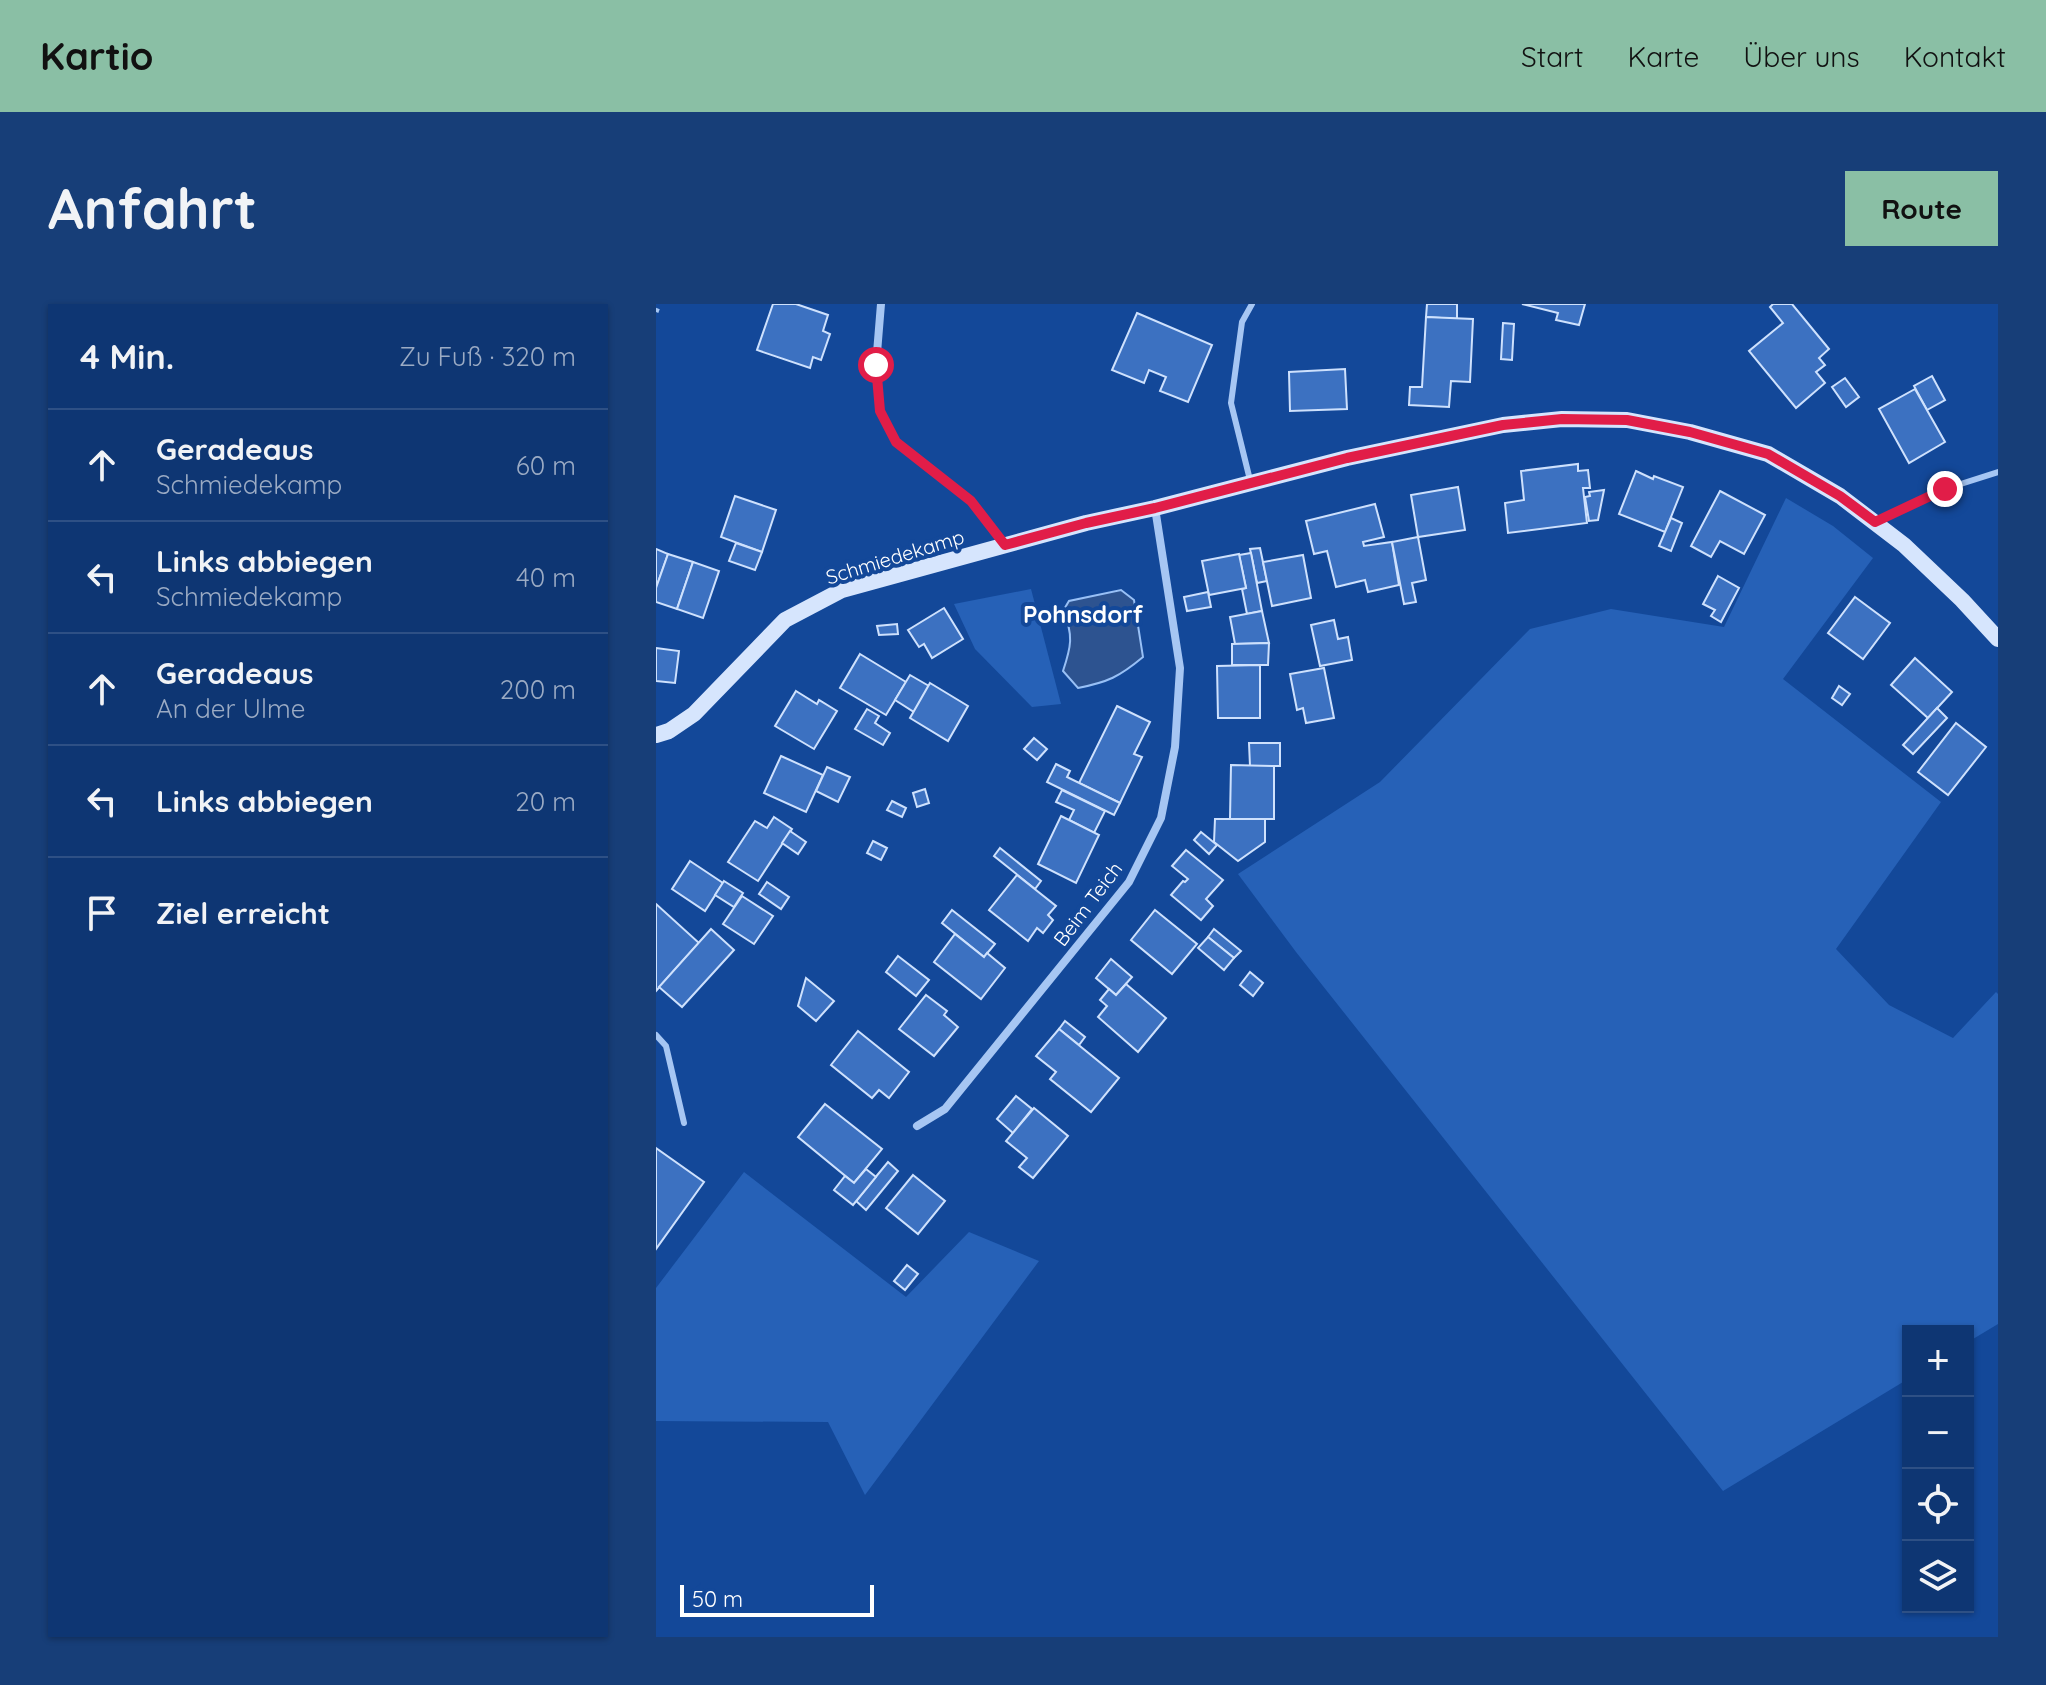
<!DOCTYPE html>
<html lang="de">
<head>
<meta charset="utf-8">
<style>
  body { margin:0; font-family:Quicksand,sans-serif; background:#173e78; color:#f1f3f6 }
  .controls { position:absolute; right:24px; bottom:24px; display:grid; overflow:hidden; border-radius:0px; box-shadow:0 2px 6px #0004 }
  .controls button { width:72px; height:72px; display:grid; place-items:center; padding:0; border:0; border-bottom:2px solid #2e5085; background:#0e3673; color:#f1f3f6; font:40px sans-serif }
  .scale { position:absolute; left:24px; bottom:20px; width:194px; box-sizing:border-box; padding-left:8px; border:4px solid #fff; border-top:0; font-size:22px; line-height:28px; white-space:nowrap; color:#fff; -webkit-text-stroke:6px #134899; paint-order:stroke }
  .stop { position:absolute; width:24px; height:24px; margin:-18px; border:6px solid #e11d48; border-radius:50%; background:#fff }
  .stop.end { background:#e11d48; border-color:#fff; box-shadow:0 2px 8px #0008 }
  .list { margin:0; padding:0; list-style:none }
  h2 { display:flex; justify-content:space-between; align-items:center; height:104px; margin:0; padding:0 32px; font-size:34px }
  h2 small { font-size:26px; font-weight:400; color:#9babc4 }
  .list li { display:grid; grid-template-columns:52px 1fr auto; gap:24px; align-items:center; box-sizing:border-box; height:112px; padding:0 32px; border-top:2px solid #2e5085 }
  .list b { display:block; font-size:30px; white-space:nowrap }
  .list p { margin:0; font-size:26px; white-space:nowrap; color:#9babc4 }
  .list em { font-size:26px; font-style:normal; color:#9babc4 }
  .icon { flex:none; width:44px; height:44px; fill:none; stroke:currentColor; stroke-width:2; stroke-linecap:round; stroke-linejoin:round }
  .map { position:relative; flex:none; width:1342px; height:1333px; overflow:hidden; border-radius:0px }
  header { display:flex; align-items:center; gap:48px; box-sizing:border-box; height:112px; padding:0 40px; background:#8abfa5; color:#111 }
  header strong { font-size:38px }
  nav { display:flex; gap:44px; margin-inline-start:auto; font-size:28px }
  .intro { display:flex; align-items:center; justify-content:space-between; box-sizing:border-box; height:192px; padding:0 48px }
  h1 { margin:0; font-size:56px }
  .button { padding:20px 36px; border-radius:0px; background:#8abfa5; color:#111; font-size:28px; font-weight:700 }
  main { display:flex; gap:48px; padding:0 48px }
  aside { flex:1; background:#0e3673; border-radius:0px; box-shadow:0 2px 6px #0004 }
  .map>svg:first-child { display:block }
</style>
</head>
<body>
<header>
<strong>Kartio</strong>
<nav><a>Start</a><a>Karte</a><a>Über uns</a><a>Kontakt</a></nav>
</header>
<div class="intro"><h1>Anfahrt</h1><a class="button">Route</a></div>
<main>
<aside>
<h2>4 Min.<small>Zu Fuß · 320 m</small></h2>
<ul class="list">
<li><svg class="icon" aria-label="ahead" viewBox="0 0 24 24"><path d="M12 20V5M6 11l6-6 6 6"/></svg><div><b>Geradeaus</b><p>Schmiedekamp</p></div><em>60 m</em></li>
<li><svg class="icon" aria-label="left" viewBox="0 0 24 24"><path d="M17 20v-9H6M10 6l-5 5 5 5"/></svg><div><b>Links abbiegen</b><p>Schmiedekamp</p></div><em>40 m</em></li>
<li><svg class="icon" aria-label="ahead" viewBox="0 0 24 24"><path d="M12 20V5M6 11l6-6 6 6"/></svg><div><b>Geradeaus</b><p>An der Ulme</p></div><em>200 m</em></li>
<li><svg class="icon" aria-label="left" viewBox="0 0 24 24"><path d="M17 20v-9H6M10 6l-5 5 5 5"/></svg><div><b>Links abbiegen</b></div><em>20 m</em></li>
<li><svg class="icon" aria-label="arrive" viewBox="0 0 24 24"><path d="M6 21V4h12l-3 4 3 4H6"/></svg><div><b>Ziel erreicht</b></div></li>
</ul>
</aside>
<div class="map">
<svg width="1342" height="1333" viewBox="0 0 1342 1333">
  <rect width="100%" height="100%" fill="#134899"/>
  <g fill="#2661b7">
    <path d="M 1130,194 L 1177,222 L 1217,254 L 1127,375 L 1285,498 L 1180,645 L 1233,701 L 1297,734 L 1340,688 L 1342,690 L 1342,1020 L 1312,1038 L 1312,1027 L 1252,1027 L 1252,1075 L 1067,1187 L 640,648 L 582,570 L 724,478 L 874,325 L 955,305 L 1068,323 Z"/>
    <path d="M 375,285 L 405,400 L 376,403 L 319,345 L 298,300 Z"/>
    <path d="M 88,868 L 250,993 L 313,928 L 383,957 L 209,1191 L 172,1118 L 0,1117 L 0,984 Z"/>
  </g>
  <path fill="#2d5390" stroke="#98c0f6" stroke-width="2" d="M 465,286 L 478,296 L 487,353 C 463,373 452,378 422,384 L 407,367 C 415,343 418,331 407,307 L 413,297 Z"/>
  <g fill="#3c71c1" stroke="#cee1fd" stroke-width="2">
    <path d="M 117,0 L 140,0 L 172,11 L 167,27 L 174,30 L 165,56 L 157,53 L 154,64 L 101,46 Z"/>
    <path d="M 771,0 L 801,0 L 801,15 L 770,13 Z"/>
    <path d="M 866,0 L 929,0 L 923,21 L 900,16 L 902,9 Z"/>
    <path d="M 1117,0 L 1136,0 L 1173,45 L 1163,54 L 1169,61 L 1160,68 L 1169,79 L 1140,104 L 1093,47 L 1127,19 L 1114,3 Z"/>
    <path d="M 481,9 L 556,41 L 532,98 L 504,87 L 510,73 L 493,66 L 488,79 L 456,66 Z"/>
    <path d="M 770,13 L 817,15 L 814,78 L 795,77 L 793,103 L 753,101 L 754,83 L 766,83 Z"/>
    <path d="M 847,19 L 858,20 L 856,56 L 845,55 Z"/>
    <path d="M 689,65 L 691,105 L 634,107 L 633,68 Z"/>
    <path d="M 1276,72 L 1289,96 L 1271,106 L 1258,82 Z"/>
    <path d="M 1189,74 L 1203,93 L 1190,103 L 1176,83 Z"/>
    <path d="M 1259,85 L 1289,138 L 1253,159 L 1223,105 Z"/>
    <path d="M 922,160 L 922,167 L 932,166 L 934,184 L 927,184 L 931,219 L 852,229 L 849,199 L 868,196 L 865,167 Z"/>
    <path d="M 980,167 L 997,175 L 998,172 L 1027,183 L 1009,228 L 963,210 Z"/>
    <path d="M 802,183 L 809,226 L 762,233 L 755,191 Z"/>
    <path d="M 948,186 L 942,216 L 933,217 L 929,193 L 934,192 L 933,188 Z"/>
    <path d="M 1064,187 L 1109,211 L 1088,250 L 1064,237 L 1055,253 L 1035,242 Z"/>
    <path d="M 79,192 L 120,206 L 106,248 L 65,233 Z"/>
    <path d="M 719,200 L 728,233 L 707,238 L 708,242 L 736,238 L 743,281 L 712,288 L 709,276 L 680,283 L 671,247 L 658,250 L 650,217 Z"/>
    <path d="M 1015,214 L 1026,219 L 1015,247 L 1003,242 Z"/>
    <path d="M 762,233 L 770,276 L 756,279 L 760,298 L 748,300 L 736,238 Z"/>
    <path d="M 80,239 L 106,248 L 99,266 L 73,257 Z"/>
    <path d="M 604,244 L 611,277 L 601,279 L 594,245 Z"/>
    <path d="M 0,245 L 12,250 L 0,284 Z"/>
    <path d="M 595,249 L 606,307 L 591,310 L 586,285 L 590,284 L 583,251 Z"/>
    <path d="M 12,250 L 37,258 L 21,305 L 0,298 L 0,284 Z"/>
    <path d="M 583,250 L 590,284 L 553,291 L 546,257 Z"/>
    <path d="M 647,251 L 655,294 L 616,302 L 607,258 Z"/>
    <path d="M 37,258 L 63,267 L 47,314 L 21,305 Z"/>
    <path d="M 1062,272 L 1083,284 L 1065,318 L 1055,312 L 1059,306 L 1047,300 Z"/>
    <path d="M 552,288 L 555,303 L 531,307 L 528,293 Z"/>
    <path d="M 1199,293 L 1234,319 L 1207,355 L 1172,329 Z"/>
    <path d="M 288,304 L 307,335 L 276,354 L 268,340 L 263,343 L 252,326 Z"/>
    <path d="M 606,307 L 613,339 L 579,340 L 574,313 Z"/>
    <path d="M 678,316 L 682,335 L 692,333 L 696,356 L 664,362 L 655,321 Z"/>
    <path d="M 241,320 L 242,330 L 223,331 L 221,322 Z"/>
    <path d="M 613,339 L 612,361 L 576,361 L 576,340 Z"/>
    <path d="M 0,344 L 23,347 L 19,379 L 0,377 Z"/>
    <path d="M 204,350 L 250,378 L 230,411 L 184,384 Z"/>
    <path d="M 1259,354 L 1296,388 L 1272,414 L 1235,381 Z"/>
    <path d="M 604,361 L 604,414 L 562,414 L 561,362 Z"/>
    <path d="M 668,364 L 678,414 L 650,419 L 647,404 L 641,406 L 634,370 Z"/>
    <path d="M 254,371 L 273,382 L 258,408 L 239,396 Z"/>
    <path d="M 274,379 L 312,402 L 292,437 L 254,414 Z"/>
    <path d="M 1183,382 L 1194,390 L 1186,401 L 1176,394 Z"/>
    <path d="M 140,387 L 161,400 L 163,396 L 181,407 L 158,445 L 119,422 Z"/>
    <path d="M 461,402 L 494,418 L 478,450 L 486,453 L 464,499 L 423,479 Z"/>
    <path d="M 1281,404 L 1291,414 L 1257,450 L 1247,441 Z"/>
    <path d="M 211,405 L 223,412 L 219,419 L 234,429 L 227,441 L 199,425 Z"/>
    <path d="M 1300,419 L 1330,443 L 1292,491 L 1262,468 Z"/>
    <path d="M 378,434 L 391,445 L 381,456 L 368,445 Z"/>
    <path d="M 593,439 L 624,439 L 624,462 L 594,462 Z"/>
    <path d="M 125,452 L 167,471 L 150,508 L 108,489 Z"/>
    <path d="M 400,460 L 414,467 L 411,473 L 464,499 L 458,511 L 391,478 Z"/>
    <path d="M 575,461 L 618,462 L 618,515 L 574,515 Z"/>
    <path d="M 171,463 L 194,473 L 182,498 L 160,487 Z"/>
    <path d="M 269,485 L 273,499 L 261,503 L 257,489 Z"/>
    <path d="M 406,486 L 449,507 L 438,529 L 413,516 L 418,506 L 400,498 Z"/>
    <path d="M 236,497 L 250,504 L 246,513 L 231,506 Z"/>
    <path d="M 405,512 L 443,531 L 420,579 L 382,560 Z"/>
    <path d="M 118,513 L 136,525 L 102,577 L 72,558 L 99,517 L 111,524 Z"/>
    <path d="M 559,515 L 609,515 L 609,538 L 582,557 L 558,538 Z"/>
    <path d="M 134,527 L 150,538 L 142,550 L 126,539 Z"/>
    <path d="M 545,528 L 561,541 L 553,550 L 538,536 Z"/>
    <path d="M 217,537 L 231,544 L 225,556 L 211,549 Z"/>
    <path d="M 344,544 L 385,577 L 379,585 L 338,552 Z"/>
    <path d="M 530,546 L 567,576 L 550,595 L 557,602 L 545,616 L 515,591 L 527,577 L 529,578 L 532,575 L 516,562 Z"/>
    <path d="M 34,557 L 67,579 L 49,607 L 16,585 Z"/>
    <path d="M 361,571 L 400,602 L 392,611 L 397,616 L 387,629 L 381,624 L 372,637 L 333,606 Z"/>
    <path d="M 68,577 L 87,589 L 78,603 L 59,591 Z"/>
    <path d="M 111,578 L 133,593 L 125,605 L 103,590 Z"/>
    <path d="M 86,592 L 117,612 L 98,640 L 67,620 Z"/>
    <path d="M 0,600 L 43,639 L 0,687 Z"/>
    <path d="M 296,606 L 339,640 L 328,653 L 286,619 Z"/>
    <path d="M 499,606 L 541,640 L 516,670 L 475,636 Z"/>
    <path d="M 55,625 L 78,646 L 26,703 L 3,683 Z"/>
    <path d="M 558,625 L 585,647 L 578,654 L 552,633 Z"/>
    <path d="M 299,630 L 328,653 L 331,649 L 349,664 L 325,695 L 278,658 Z"/>
    <path d="M 552,633 L 578,654 L 568,666 L 542,644 Z"/>
    <path d="M 242,652 L 273,676 L 260,692 L 230,668 Z"/>
    <path d="M 455,655 L 476,673 L 460,691 L 440,674 Z"/>
    <path d="M 594,668 L 607,679 L 597,692 L 584,681 Z"/>
    <path d="M 150,674 L 178,697 L 160,717 L 142,702 Z"/>
    <path d="M 470,680 L 510,714 L 482,748 L 442,713 L 451,702 L 444,696 L 453,685 L 460,691 Z"/>
    <path d="M 270,691 L 291,707 L 288,711 L 302,723 L 278,752 L 243,725 Z"/>
    <path d="M 409,717 L 429,733 L 423,741 L 403,725 Z"/>
    <path d="M 403,725 L 463,774 L 435,808 L 394,775 L 400,768 L 380,752 Z"/>
    <path d="M 202,727 L 253,768 L 233,794 L 223,786 L 216,794 L 175,761 Z"/>
    <path d="M 360,792 L 376,805 L 357,829 L 341,815 Z"/>
    <path d="M 169,800 L 226,845 L 198,879 L 142,833 Z"/>
    <path d="M 378,804 L 412,832 L 377,874 L 363,863 L 371,854 L 350,837 Z"/>
    <path d="M 0,844 L 48,878 L 0,945 Z"/>
    <path d="M 232,858 L 242,867 L 210,906 L 200,897 Z"/>
    <path d="M 210,865 L 220,873 L 197,901 L 178,886 L 189,872 L 198,879 Z"/>
    <path d="M 257,871 L 289,897 L 262,930 L 230,904 Z"/>
    <path d="M 251,961 L 262,970 L 249,986 L 238,977 Z"/>
  </g>
  <g fill="none" stroke-linecap="round" stroke-linejoin="round">
    <path stroke="#a6c6f3" stroke-width="5" stroke-dasharray="4 6" stroke-linecap="butt" d="M 0,8 L 3,0"/>
    <g stroke="#a6c6f3" stroke-width="6">
      <path d="M 594,176 L 575,99 L 586,18 L 596,0"/>
      <path d="M 1222,217 L 1289,185 L 1342,168"/>
      <path d="M 0,731 L 10,742 L 28,819"/>
    </g>
    <g stroke="#a6c6f3" stroke-width="8">
      <path d="M 225,0 L 220,61 L 224,107 L 240,138 L 315,197 L 349,241"/>
      <path d="M 261,822 L 289,805 L 473,578 L 505,514 L 519,443 L 524,364 L 499,204"/>
    </g>
    <path stroke="#d6e5fd" stroke-width="16" d="M 0,431 L 13,427 L 38,410 L 129,316 L 186,286 L 430,219 L 499,204 L 691,154 L 847,121 L 906,115 L 971,116 L 1034,128 L 1112,150 L 1184,192 L 1248,241 L 1306,296 L 1342,335"/>
  </g>
  <g fill="none" stroke-linecap="round" stroke-linejoin="round">
    <path stroke="#e11d48" stroke-width="10" d="M 220,61 L 224,107 L 240,138 L 315,197 L 349,241 L 430,219 L 499,204 L 691,154 L 847,121 L 906,115 L 971,116 L 1034,128 L 1112,150 L 1184,192 L 1219,218 L 1289,185"/>
  </g>
  <g text-anchor="middle" stroke-width="8" stroke-linejoin="round" paint-order="stroke">
    <g font-size="20" fill="#fff" stroke="#134899">
      <text transform="translate(239 253) rotate(-17)" y="7">Schmiedekamp</text>
      <text transform="translate(432 600) rotate(-53)" y="7">Beim Teich</text>
    </g>
    <g font-size="24" font-weight="bold" fill="#fff" stroke="#134899">
      <text x="427" y="319">Pohnsdorf</text>
    </g>
  </g>
</svg>
<div class="controls">
<button>+</button>
<button>−</button>
<button><svg class="icon" aria-label="locate" viewBox="0 0 24 24"><circle cx="12" cy="12" r="6"/><path d="M12 2v4M12 18v4M2 12h4M18 12h4"/></svg></button>
<button><svg class="icon" aria-label="layers" viewBox="0 0 24 24"><path d="M12 4l9 5-9 5-9-5zM3 14l9 5 9-5"/></svg></button>
</div>
<div class="scale">50 m</div>
<div class="stop" style="left:220px;top:61px"></div>
<div class="stop end" style="left:1289px;top:185px"></div>
</div>
</main>
</body>
</html>
